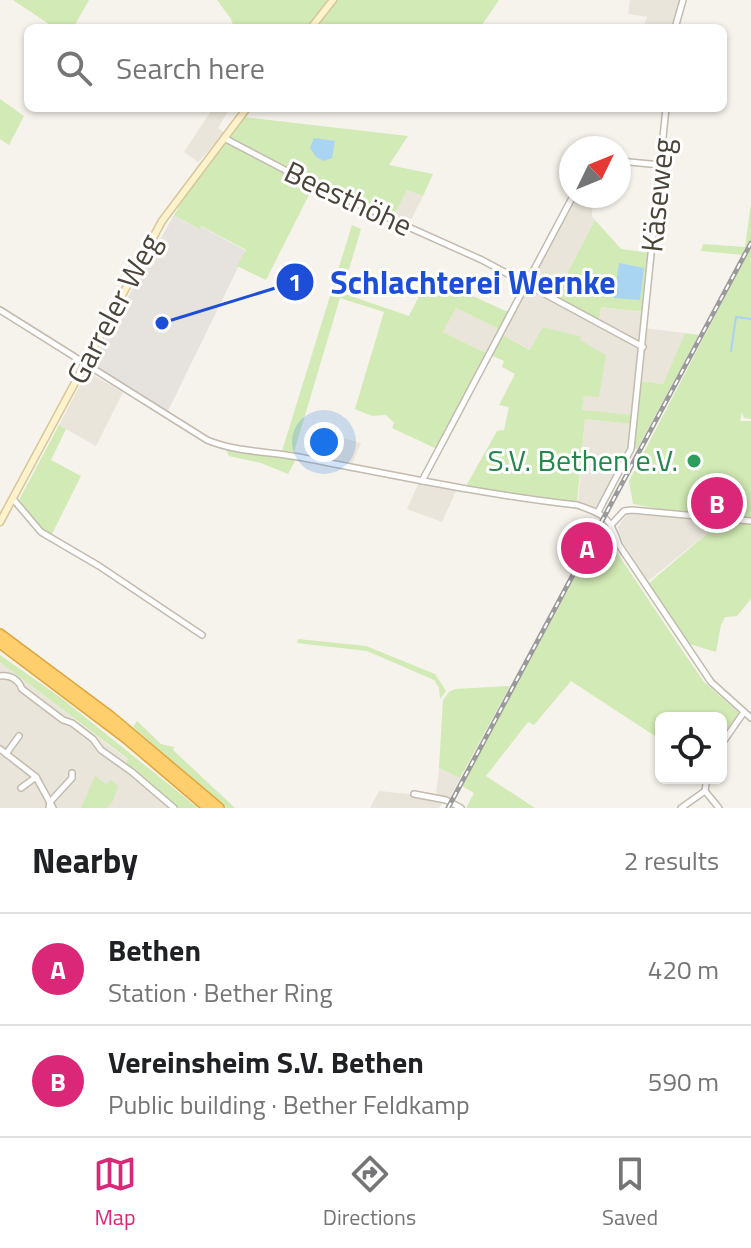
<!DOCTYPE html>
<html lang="en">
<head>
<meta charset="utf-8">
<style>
  body { margin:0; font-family:"Titillium Web",sans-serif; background:#f6f6f6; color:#202124 }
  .controls { position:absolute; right:24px; bottom:24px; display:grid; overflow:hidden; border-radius:12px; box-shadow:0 2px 6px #0004 }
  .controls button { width:72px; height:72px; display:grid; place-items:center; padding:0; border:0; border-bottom:2px solid #e0e0e0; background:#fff; color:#202124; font:40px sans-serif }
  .compass { position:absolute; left:559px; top:136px; width:72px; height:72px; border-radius:50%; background:#fff; box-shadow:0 2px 6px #0004; rotate:47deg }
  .you { position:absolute; left:324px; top:442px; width:28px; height:28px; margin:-20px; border:6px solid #fff; border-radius:50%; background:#1a73e8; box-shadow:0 0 0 12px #1a73e833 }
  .badge { display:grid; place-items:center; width:52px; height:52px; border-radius:50%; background:#db2777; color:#fff; font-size:26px; font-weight:700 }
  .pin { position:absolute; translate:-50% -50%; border:4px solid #fff; box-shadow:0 2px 8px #0006 }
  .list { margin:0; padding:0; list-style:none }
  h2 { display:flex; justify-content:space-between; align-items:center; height:104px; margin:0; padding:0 32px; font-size:34px }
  h2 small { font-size:26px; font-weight:400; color:#757577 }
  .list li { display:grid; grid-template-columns:52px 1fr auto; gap:24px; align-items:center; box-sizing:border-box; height:112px; padding:0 32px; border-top:2px solid #e0e0e0 }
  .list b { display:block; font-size:30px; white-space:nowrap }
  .list p { margin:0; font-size:26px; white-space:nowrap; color:#757577 }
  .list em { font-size:26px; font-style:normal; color:#757577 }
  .icon { flex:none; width:44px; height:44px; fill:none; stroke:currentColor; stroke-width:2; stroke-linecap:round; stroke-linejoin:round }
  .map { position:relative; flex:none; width:751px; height:808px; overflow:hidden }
  .search { position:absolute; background:#fff; box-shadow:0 2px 6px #0004; left:24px; right:24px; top:24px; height:88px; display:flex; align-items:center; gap:20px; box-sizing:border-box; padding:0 28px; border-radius:12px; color:#757577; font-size:30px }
  .sheet { height:328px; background:#fff }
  nav { display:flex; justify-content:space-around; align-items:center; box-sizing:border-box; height:112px; border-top:2px solid #e0e0e0; background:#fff; font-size:22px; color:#757577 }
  nav a { display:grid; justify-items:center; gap:4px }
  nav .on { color:#db2777 }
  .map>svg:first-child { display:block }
</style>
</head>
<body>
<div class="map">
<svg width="751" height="808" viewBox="0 0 751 808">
  <rect width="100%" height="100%" fill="#f6f3ec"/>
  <g fill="#eae5da">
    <path d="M 630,0 L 681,0 L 673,28 L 643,28 L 647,17 L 628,14 Z"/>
    <path d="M 213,108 L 228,111 L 218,128 L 225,133 L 198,162 L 184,152 Z"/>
    <path d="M 407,190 L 423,196 L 408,226 L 392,219 Z"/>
    <path d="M 575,196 L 593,196 L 592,216 L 595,220 L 555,297 L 529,283 Z"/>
    <path d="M 528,287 L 599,325 L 601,307 L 644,312 L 643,328 L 685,333 L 663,384 L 636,380 L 633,415 L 582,411 L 584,396 L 531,350 L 502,335 Z"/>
    <path d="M 456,308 L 501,330 L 488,354 L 443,332 Z"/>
    <path d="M 87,372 L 123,392 L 96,446 L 59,425 Z"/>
    <path d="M 585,419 L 632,424 L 628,448 L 596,508 L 578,503 Z"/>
    <path d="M 339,437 L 361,443 L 352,464 L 329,460 Z"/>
    <path d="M 419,482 L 457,489 L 442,522 L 407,509 Z"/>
    <path d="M 627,514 L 670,516 L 722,521 L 647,582 L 624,544 L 618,527 Z"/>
    <path d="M 0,662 L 128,760 L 127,766 L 178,808 L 0,808 Z"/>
    <path d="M 439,768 L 460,778 L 449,800 L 436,795 Z"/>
    <path d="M 379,791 L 419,795 L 443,801 L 439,808 L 370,808 Z"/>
  </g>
  <path fill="#e6e2dd" d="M 174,215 L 198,229 L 200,226 L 246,251 L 168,411 L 91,363 Z"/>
  <g fill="#d2eab5">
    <path d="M 13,0 L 89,0 L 73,28 L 55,28 Z"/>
    <path d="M 217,0 L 499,0 L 480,28 L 234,28 L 231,19 Z"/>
    <path d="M 0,99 L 24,116 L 9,145 L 0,139 Z"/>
    <path d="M 244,117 L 408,136 L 389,165 L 433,174 L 423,196 L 407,190 L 392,219 L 228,137 Z"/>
    <path d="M 227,142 L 313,187 L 266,280 L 237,266 L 246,250 L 201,226 L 199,229 L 174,215 L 192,185 Z"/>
    <path d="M 751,203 L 751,240 L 744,255 L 701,251 L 703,244 L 745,247 Z"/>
    <path d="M 595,220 L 621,249 L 651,253 L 644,312 L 601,307 L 599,321 L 555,297 Z"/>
    <path d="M 352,225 L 361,229 L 342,293 L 409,316 L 429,276 L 510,313 L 501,330 L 456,308 L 443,332 L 488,354 L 437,449 L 392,428 L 394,423 L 386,415 L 372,416 L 355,409 L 384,312 L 340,298 L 294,452 L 282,451 Z"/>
    <path d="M 751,247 L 751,419 L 744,418 L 742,412 L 740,421 L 751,421 L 751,518 L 671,511 L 633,504 L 629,481 Z"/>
    <path d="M 543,327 L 581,337 L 580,340 L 606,355 L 599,397 L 584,396 L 582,410 L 633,415 L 632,424 L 585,419 L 577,503 L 466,486 L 497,431 L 504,430 L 509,407 L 499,405 L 515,374 L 502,367 L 504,361 L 491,355 L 502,335 L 530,350 Z"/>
    <path d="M 685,333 L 699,335 L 637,449 L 633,448 L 641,381 L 663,384 Z"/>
    <path d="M 59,425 L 66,429 L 51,460 L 81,476 L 51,536 L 42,530 L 19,500 Z"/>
    <path d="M 226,450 L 296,459 L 288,474 L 261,463 L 229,456 Z"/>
    <path d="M 606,520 L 611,525 L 616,551 L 686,656 L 704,682 L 739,713 L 721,738 L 721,718 L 690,718 L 682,712 L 678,718 L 661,718 L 661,740 L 571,681 L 534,725 L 528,722 L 486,776 L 535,808 L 466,808 L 474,793 L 462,786 Z"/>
    <path d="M 722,521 L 751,523 L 751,599 L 737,616 L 725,617 L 721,625 L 716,652 L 686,643 L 649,583 Z"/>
    <path d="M 298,639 L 366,646 L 435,674 L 446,691 L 440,699 L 439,688 L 434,680 L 367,651 L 297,643 Z"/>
    <path d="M 0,655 L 60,697 L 198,808 L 178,808 L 126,765 L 128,759 L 0,662 Z"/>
    <path d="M 510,686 L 460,778 L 439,768 L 443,700 L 449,692 L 455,689 Z"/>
    <path d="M 137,721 L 161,744 L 174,747 L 173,750 L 235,808 L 226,808 L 133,727 Z"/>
    <path d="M 95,776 L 106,784 L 111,780 L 118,786 L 113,801 L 106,808 L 81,808 Z"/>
  </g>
  <g fill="#a9d4f2">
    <path d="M 314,138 L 335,141 L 332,158 L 324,161 L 316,157 L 310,148 Z"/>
    <path d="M 619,263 L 644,268 L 640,300 L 614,298 Z"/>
  </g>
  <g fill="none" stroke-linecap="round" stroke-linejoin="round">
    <path stroke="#a9d4f2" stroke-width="2" d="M 731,351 L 736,317 L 751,319"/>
    <g stroke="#c2bbae" stroke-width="8">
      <g id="street">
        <path d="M 675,28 L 683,0"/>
        <path d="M 224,138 L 308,182 L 482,260 L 643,347"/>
        <path d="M 619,161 L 661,165"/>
        <path d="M 0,310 L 207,440 C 238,453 271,451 304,458 C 394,475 485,495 577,505 C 604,514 610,517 619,545 L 711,682 L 751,718"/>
        <path d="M 422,481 L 573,196"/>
        <path d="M 13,499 L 41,532 L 99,566 L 202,635"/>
        <path d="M 598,512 L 631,449 L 666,108"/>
        <path d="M 612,524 L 624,511 L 632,510 L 751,521"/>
        <path d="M 0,676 C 11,675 18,679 22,689 L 63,720 L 72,723 L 93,739 L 101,750 L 132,772 L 174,808"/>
        <path d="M 721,745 L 744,712"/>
        <path d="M 0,749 L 36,777 L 53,808"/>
        <path d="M 6,754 L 19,736"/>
        <path d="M 21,788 L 36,777"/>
        <path d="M 705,791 L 707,778"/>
        <path d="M 414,794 L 446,800 L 461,808"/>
        <path d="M 49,808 L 50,802 L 72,778 L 72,773"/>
        <path d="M 681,808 L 705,791 L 719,808"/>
      </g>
    </g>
    <g stroke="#d6c79b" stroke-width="9">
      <g id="secondary">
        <path d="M 311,28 L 333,0"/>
        <path d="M 0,522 L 162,221 L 247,108"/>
      </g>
    </g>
    <g stroke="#e0a43c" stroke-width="12">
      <g id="highway">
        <path d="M 0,634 L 110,716 L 219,808"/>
        <path d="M 0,643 L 127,739 L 208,808"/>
      </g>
    </g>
    <use href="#street" stroke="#fff" stroke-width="5"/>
    <use href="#secondary" stroke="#fff3cd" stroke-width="6"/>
    <use href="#highway" stroke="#ffcf6e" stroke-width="9"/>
    <g stroke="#9a9a9a" stroke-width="5">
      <path id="rail" d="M 448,808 L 751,243"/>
    </g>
    <use href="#rail" stroke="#fff" stroke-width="2" stroke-dasharray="6" stroke-linecap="butt"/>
  </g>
  <circle fill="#2e9e5b" stroke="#fff" stroke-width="3" cx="694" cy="461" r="8"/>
  <g text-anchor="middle" stroke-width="6" stroke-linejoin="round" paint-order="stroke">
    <g font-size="30" fill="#4b4439" stroke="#fff">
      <text transform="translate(658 195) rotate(-84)" y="10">Käseweg</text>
      <text transform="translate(348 199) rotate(25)" y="10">Beesthöhe</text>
      <text transform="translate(114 309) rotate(-62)" y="10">Garreler Weg</text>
    </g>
    <g font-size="30" fill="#27864d" stroke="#fff" text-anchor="end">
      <text x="678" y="471">S.V. Bethen e.V.</text>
    </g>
  </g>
  <path fill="none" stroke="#1d4ed8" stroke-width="3" d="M162 323L295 282"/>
  <g fill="#1d4ed8" stroke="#fff" stroke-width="3">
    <circle cx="162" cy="323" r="8"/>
    <circle cx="295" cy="282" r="20"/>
  </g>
  <g font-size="24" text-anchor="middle" font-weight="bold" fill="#fff">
    <text x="295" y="291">1</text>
  </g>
  <g font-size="32" text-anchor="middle" font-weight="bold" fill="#1d4ed8" stroke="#fff" stroke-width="6" stroke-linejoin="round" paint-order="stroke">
    <text x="473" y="294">Schlachterei Wernke</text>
  </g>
</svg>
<div class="controls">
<button><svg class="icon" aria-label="locate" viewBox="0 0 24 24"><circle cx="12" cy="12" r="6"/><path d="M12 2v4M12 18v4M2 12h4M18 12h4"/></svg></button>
</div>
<svg class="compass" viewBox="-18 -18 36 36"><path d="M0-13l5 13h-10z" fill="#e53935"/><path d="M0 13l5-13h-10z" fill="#757577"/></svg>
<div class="you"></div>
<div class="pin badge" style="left:587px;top:548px">A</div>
<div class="pin badge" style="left:717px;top:503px">B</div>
<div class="search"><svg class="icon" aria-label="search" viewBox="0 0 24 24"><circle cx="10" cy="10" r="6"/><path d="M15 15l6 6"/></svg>Search here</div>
</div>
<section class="sheet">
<h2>Nearby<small>2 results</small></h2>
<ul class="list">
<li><span class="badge">A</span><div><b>Bethen</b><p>Station · Bether Ring</p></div><em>420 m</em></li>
<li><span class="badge">B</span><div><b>Vereinsheim S.V. Bethen</b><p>Public building · Bether Feldkamp</p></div><em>590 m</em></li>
</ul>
</section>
<nav>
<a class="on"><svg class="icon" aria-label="map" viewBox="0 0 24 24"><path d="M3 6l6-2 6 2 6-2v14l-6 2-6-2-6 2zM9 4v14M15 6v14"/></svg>Map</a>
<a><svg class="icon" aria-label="directions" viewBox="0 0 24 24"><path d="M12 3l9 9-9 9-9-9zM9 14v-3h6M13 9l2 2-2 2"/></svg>Directions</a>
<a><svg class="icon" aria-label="saved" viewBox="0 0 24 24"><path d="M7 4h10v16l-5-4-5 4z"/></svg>Saved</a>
</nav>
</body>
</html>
